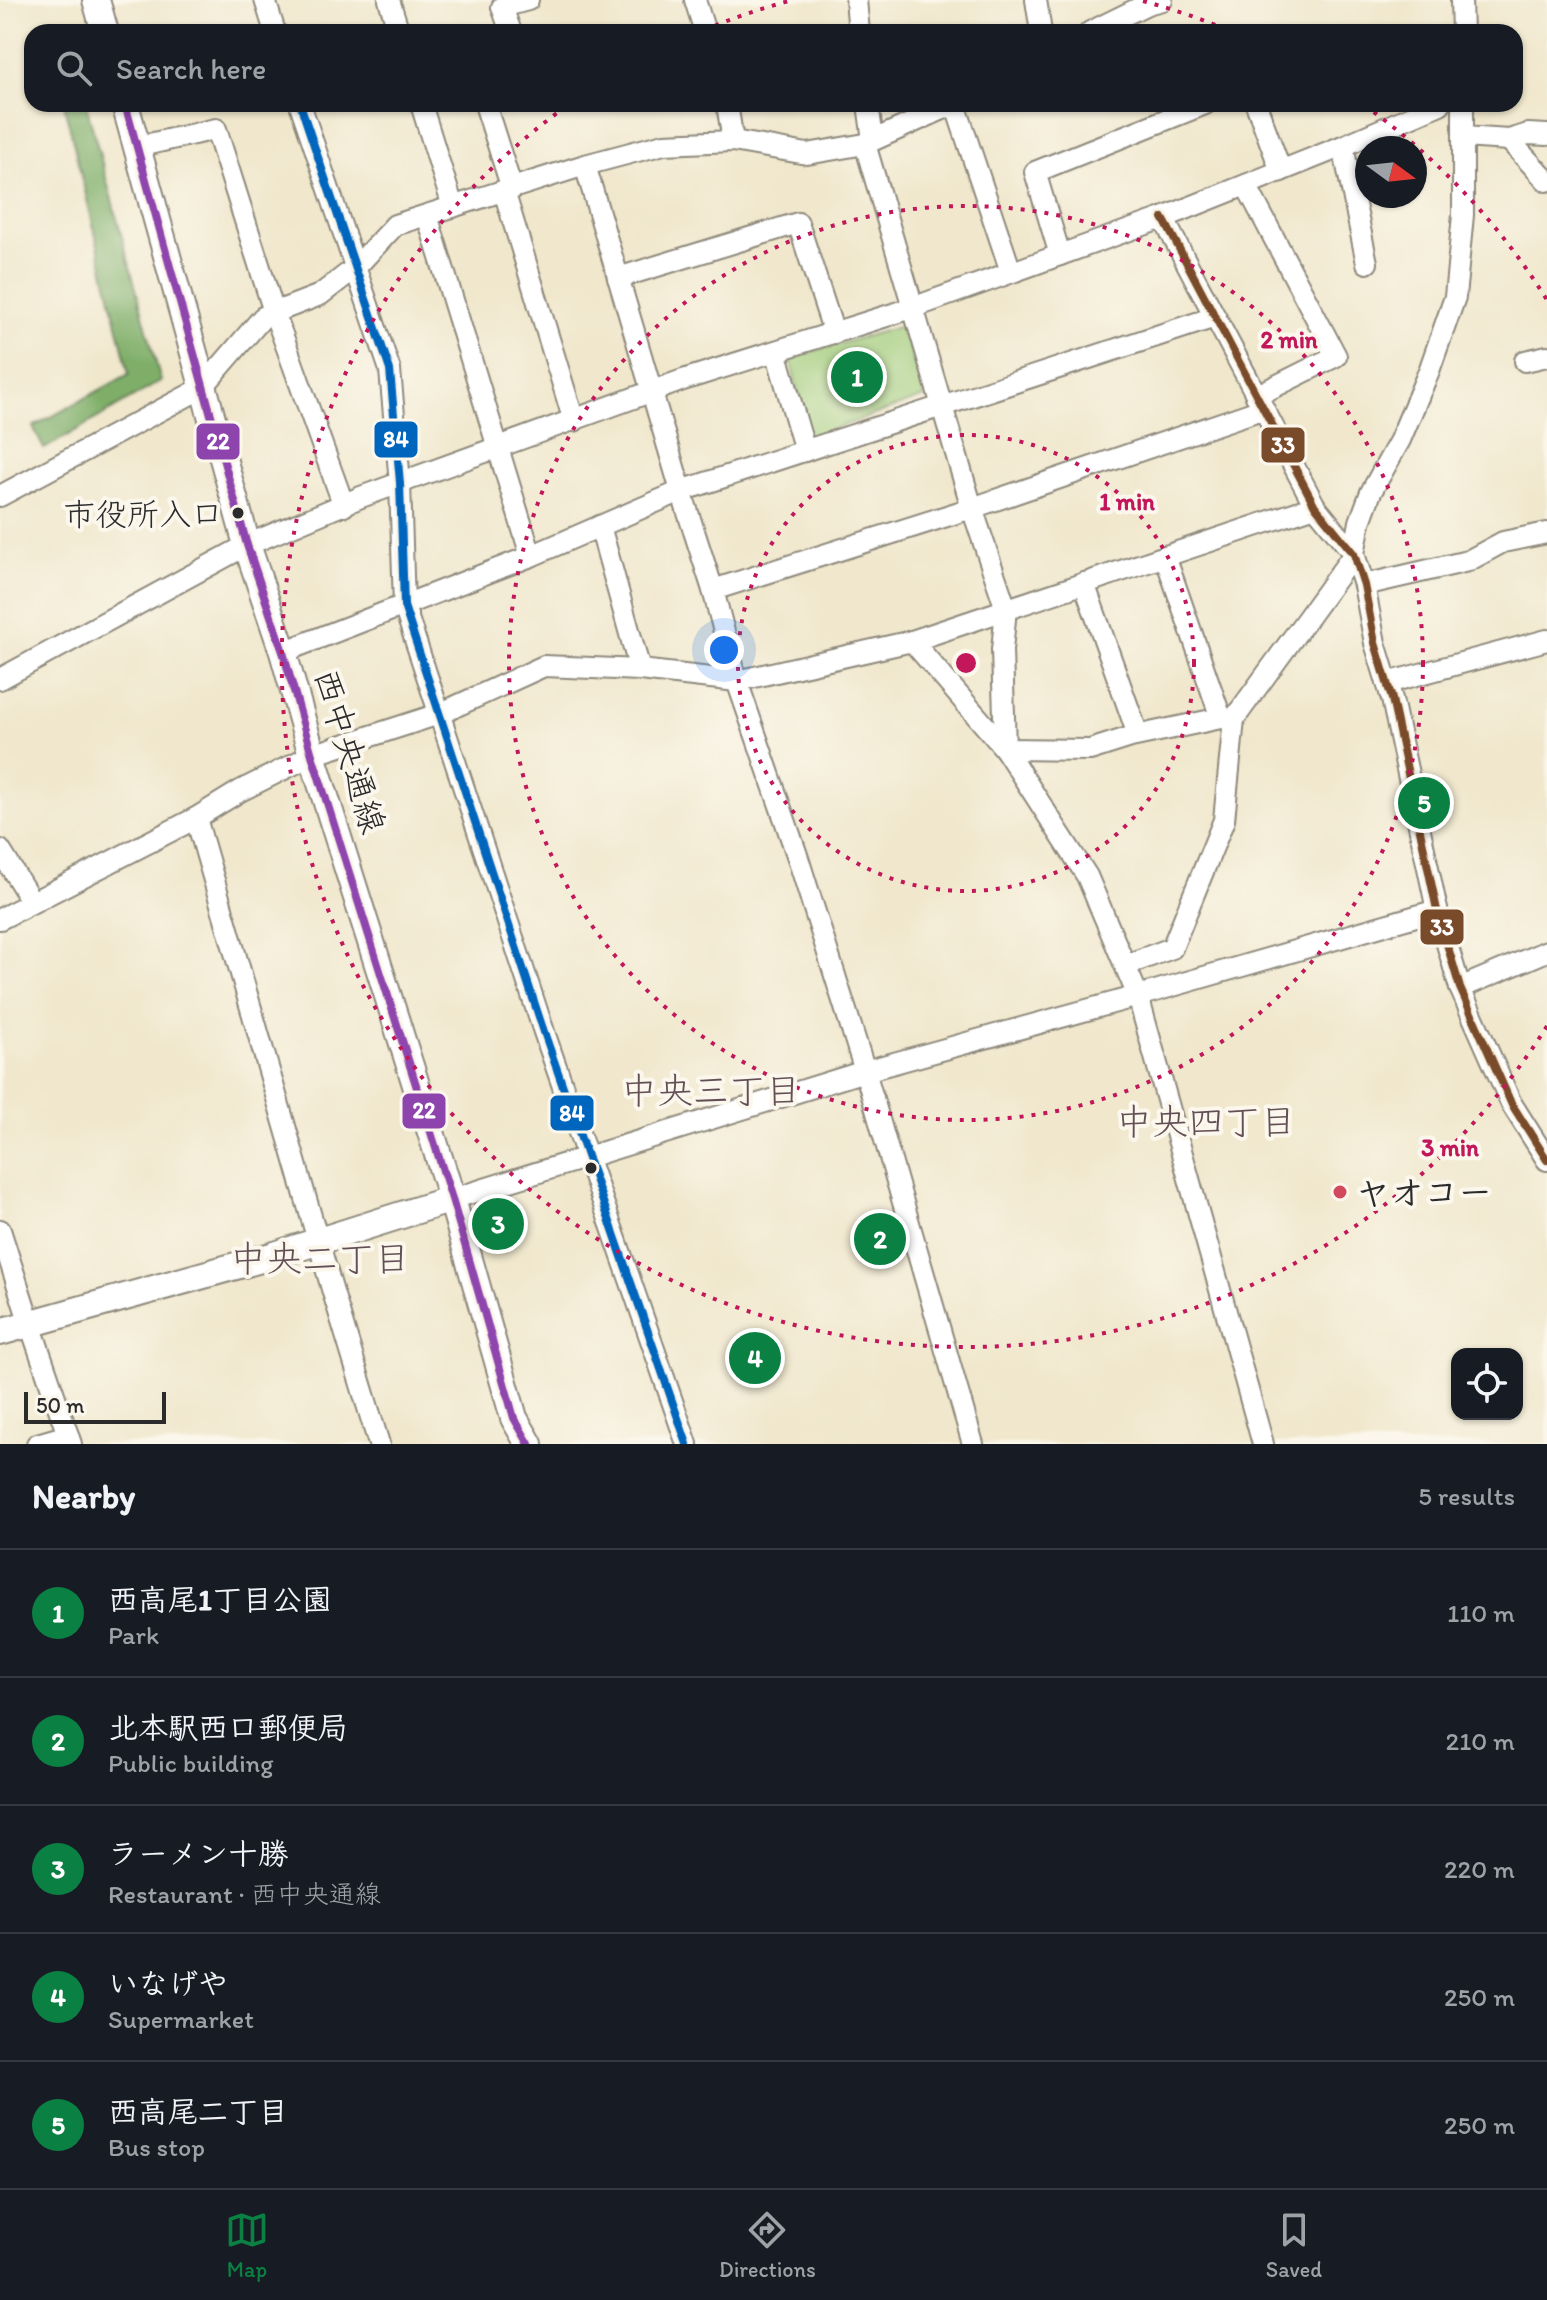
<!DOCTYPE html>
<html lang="en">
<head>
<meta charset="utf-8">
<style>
  body { margin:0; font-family:Itim,"Klee One",sans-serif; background:#20242c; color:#f1f3f6 }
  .controls { position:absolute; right:24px; bottom:24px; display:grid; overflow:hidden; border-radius:16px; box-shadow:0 2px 6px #0004 }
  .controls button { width:72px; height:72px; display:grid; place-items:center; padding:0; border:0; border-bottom:2px solid #363941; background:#171b24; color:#f1f3f6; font:40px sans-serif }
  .compass { position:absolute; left:1355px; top:136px; width:72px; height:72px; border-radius:50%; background:#171b24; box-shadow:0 2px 6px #0004; rotate:105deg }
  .scale { position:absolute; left:24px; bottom:20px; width:142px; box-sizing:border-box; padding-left:8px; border:4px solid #2b2b2b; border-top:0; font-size:22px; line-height:28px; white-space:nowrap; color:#2b2b2b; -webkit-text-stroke:6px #fbf7ec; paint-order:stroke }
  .you { position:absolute; left:724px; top:650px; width:28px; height:28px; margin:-20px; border:6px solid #fff; border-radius:50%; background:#1a73e8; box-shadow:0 0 0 12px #1a73e833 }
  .badge { display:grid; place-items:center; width:52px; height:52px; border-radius:50%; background:#0b8043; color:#fff; font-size:26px; font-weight:700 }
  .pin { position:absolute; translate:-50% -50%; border:4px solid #fff; box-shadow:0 2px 8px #0006 }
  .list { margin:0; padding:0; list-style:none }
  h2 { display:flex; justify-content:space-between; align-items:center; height:104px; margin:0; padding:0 32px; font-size:34px }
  h2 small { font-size:26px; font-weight:400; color:#9ea1a6 }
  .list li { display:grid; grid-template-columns:52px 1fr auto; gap:24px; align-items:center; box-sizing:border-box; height:128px; padding:0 32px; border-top:2px solid #363941 }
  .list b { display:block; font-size:30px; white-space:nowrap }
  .list p { margin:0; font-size:26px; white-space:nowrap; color:#9ea1a6 }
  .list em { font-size:26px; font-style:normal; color:#9ea1a6 }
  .icon { flex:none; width:44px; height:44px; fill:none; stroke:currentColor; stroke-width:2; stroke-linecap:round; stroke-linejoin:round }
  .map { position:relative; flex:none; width:1547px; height:1444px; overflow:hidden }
  .search { position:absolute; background:#171b24; box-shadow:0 2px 6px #0004; left:24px; right:24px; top:24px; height:88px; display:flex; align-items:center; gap:20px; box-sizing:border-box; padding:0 28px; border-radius:24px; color:#9ea1a6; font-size:30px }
  .sheet { height:744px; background:#171b24 }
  nav { display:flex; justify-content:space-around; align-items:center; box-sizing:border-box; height:112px; border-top:2px solid #363941; background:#171b24; font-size:22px; color:#9ea1a6 }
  nav a { display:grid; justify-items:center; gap:4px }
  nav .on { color:#0b8043 }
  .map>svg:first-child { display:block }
</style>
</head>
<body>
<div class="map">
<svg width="1547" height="1444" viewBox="0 0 1547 1444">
  <rect width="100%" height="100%" fill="#fbf7ec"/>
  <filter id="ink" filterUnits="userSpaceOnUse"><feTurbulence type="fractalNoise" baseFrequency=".0125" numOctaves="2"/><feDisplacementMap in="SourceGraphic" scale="16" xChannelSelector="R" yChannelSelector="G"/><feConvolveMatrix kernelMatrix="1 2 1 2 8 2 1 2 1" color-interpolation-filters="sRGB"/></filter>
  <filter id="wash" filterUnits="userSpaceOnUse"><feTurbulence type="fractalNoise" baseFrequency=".006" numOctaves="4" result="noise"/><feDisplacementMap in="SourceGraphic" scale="32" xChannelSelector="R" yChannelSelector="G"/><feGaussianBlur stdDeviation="1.8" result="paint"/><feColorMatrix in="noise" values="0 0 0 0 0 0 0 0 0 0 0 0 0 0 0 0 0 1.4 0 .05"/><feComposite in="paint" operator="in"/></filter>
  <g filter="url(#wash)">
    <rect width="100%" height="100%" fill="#f0e7cc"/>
    <path fill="#9eca77" stroke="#647a51" stroke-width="2" d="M 902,326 L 925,397 L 808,438 L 790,358 Z"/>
    <path fill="#7eae68" stroke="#546c4a" stroke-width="2" d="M 64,104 L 86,104 L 161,381 L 44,449 L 33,427 L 129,374 Z"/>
  </g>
  <g filter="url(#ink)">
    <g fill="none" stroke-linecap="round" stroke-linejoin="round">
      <g stroke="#8e897c" stroke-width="24">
        <g id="minor">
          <path d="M 265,0 L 275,32"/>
          <path d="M 389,0 L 399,32"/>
          <path d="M 695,0 L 705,32"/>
          <path d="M 856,0 L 859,32"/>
          <path d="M 1036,0 L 1041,32"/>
          <path d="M 1461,0 L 1462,32"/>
          <path d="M 511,32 L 502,7 L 528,0"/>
          <path d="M 1090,32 L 1147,4 L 1162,0"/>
          <path d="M 300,104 L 390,370 L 400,483 L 404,606 L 544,1032 L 687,1444"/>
          <path d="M 421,104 L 453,207"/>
          <path d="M 485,104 L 512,189"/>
          <path d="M 727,104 L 733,141"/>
          <path d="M 868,104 L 873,140"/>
          <path d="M 955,104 L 1011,272"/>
          <path d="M 1256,104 L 1281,171"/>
          <path d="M 1463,137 L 1509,140 L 1547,181"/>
          <path d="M 1509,140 L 1528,134 L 1547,135"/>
          <path d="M 865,144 L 972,508 L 1006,609 L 1002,650 L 1005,749"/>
          <path d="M 1343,146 L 1367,263"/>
          <path d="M 136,147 L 216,129 L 274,312 L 344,506"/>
          <path d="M 585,165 L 681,491 L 713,590 L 737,681 L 798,858 L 865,1071 L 973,1444"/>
          <path d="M 1246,185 L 1336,356 L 1256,396"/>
          <path d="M 504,191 L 574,421"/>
          <path d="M 427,215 L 531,556"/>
          <path d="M 1163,218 L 1315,506 L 1354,554 L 1364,585 L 1375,643 L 1392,699 L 1437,910 L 1460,988 L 1511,1103 L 1547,1160"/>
          <path d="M 1060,255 L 1035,172 L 1205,104"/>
          <path d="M 618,278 L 798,223 L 834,333"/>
          <path d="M 776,351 L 805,451"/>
          <path d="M 1525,361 L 1547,356"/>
          <path d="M 0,496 L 202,388 L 263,317 L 320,295 L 355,268 L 395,225 L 585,165 L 664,144 L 733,141 L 807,154 L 865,144 L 954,104"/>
          <path d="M 600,526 L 640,670"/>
          <path d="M 1165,556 L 1221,718"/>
          <path d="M 1084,583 L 1138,735"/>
          <path d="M 1364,585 L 1468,561 L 1503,542 L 1547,533"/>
          <path d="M 713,590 L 972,508 L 1262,409"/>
          <path d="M 912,641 L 1005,749 L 1087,876 L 1138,996 L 1263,1444"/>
          <path d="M 283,652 L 531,556 L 681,491 L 1215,317"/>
          <path d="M 0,679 L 247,545 L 361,497 L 683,380 L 912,308 L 1163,218 L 1343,146 L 1440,104"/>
          <path d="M 1387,683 L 1547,640"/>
          <path d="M 1005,749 L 1090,750 L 1131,737 L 1221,718 L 1234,719 L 1354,554 L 1360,522 L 1371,492 L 1400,440 L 1429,371 L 1455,297 L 1463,215 L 1463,104"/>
          <path d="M 196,818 L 332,1289 L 379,1444"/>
          <path d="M 0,850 L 32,902"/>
          <path d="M 0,919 L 196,818 L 240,791 L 312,755 L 439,714 L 544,666 L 640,670 L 737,681 L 912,641 L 1315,506"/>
          <path d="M 1126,965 L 1172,948 L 1224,820 L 1234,719"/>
          <path d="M 1460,988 L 1547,951"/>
          <path d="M 452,1199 L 865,1071 L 1138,996 L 1437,910"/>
          <path d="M 0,1230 L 30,1324 L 71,1444"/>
          <path d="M 37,1444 L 68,1435"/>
        </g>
      </g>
      <g stroke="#8e897c" stroke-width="30">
        <g id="tertiary">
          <path d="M 96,0 L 105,32"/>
          <path d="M 125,104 L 247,545 L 283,652 L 312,755 L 452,1199 L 514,1418 L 529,1444"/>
          <path d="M 0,1332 L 275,1255 L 452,1199"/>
        </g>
      </g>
      <use href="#minor" stroke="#fff" stroke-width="20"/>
      <use href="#tertiary" stroke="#fff" stroke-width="26"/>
      <g stroke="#fbf7ec" stroke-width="14">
        <path id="bus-1" d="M 125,104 L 247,545 L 283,652 L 312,755 L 452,1199 L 514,1418 L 529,1444"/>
      </g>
      <g stroke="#fbf7ec" stroke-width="14">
        <path id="bus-2" d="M 300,104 L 390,370 L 400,483 L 404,606 L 544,1032 L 687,1444"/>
      </g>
      <g stroke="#fbf7ec" stroke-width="14">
        <path id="bus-3" d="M 1163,218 L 1315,506 L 1354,554 L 1364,585 L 1375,643 L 1392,699 L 1437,910 L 1460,988 L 1511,1103 L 1547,1160"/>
      </g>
      <use href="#bus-1" stroke="#8e44ad" stroke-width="8"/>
      <use href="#bus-2" stroke="#0065bd" stroke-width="8"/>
      <use href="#bus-3" stroke="#7a4b2a" stroke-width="8"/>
    </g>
  </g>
  <g fill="none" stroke="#c2185b" stroke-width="4" stroke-dasharray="4 8">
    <circle cx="966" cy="663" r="228"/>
    <circle cx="966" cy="663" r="457"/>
    <path d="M1547 1026A685 685 0 1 1 568 105M704 30A685 685 0 0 1 789 1M1143 1A685 685 0 0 1 1228 30M1364 105A685 685 0 0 1 1547 300"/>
  </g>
  <g fill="#2b2b2b" stroke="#fbf7ec" stroke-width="3">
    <circle cx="238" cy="513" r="7"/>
    <circle cx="591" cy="1168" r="7"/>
  </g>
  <circle fill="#d1495b" stroke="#fbf7ec" stroke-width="3" cx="1340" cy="1192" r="8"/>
  <g text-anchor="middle" stroke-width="8" stroke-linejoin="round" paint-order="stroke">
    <g font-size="32" fill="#2b2b2b" stroke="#fbf7ec" text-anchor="end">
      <text x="223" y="525">市役所入口</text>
    </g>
    <g font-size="34" fill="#2b2b2b" stroke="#fbf7ec">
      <text transform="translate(350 751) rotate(73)" y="12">西中央通線</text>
    </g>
    <g font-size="34" font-weight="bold" fill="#2b2b2b" stroke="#fbf7ec" text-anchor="start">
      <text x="1356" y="1204">ヤオコー</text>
    </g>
    <g font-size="36" fill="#635056" stroke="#fbf7ec">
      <text x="711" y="1103">中央三丁目</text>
      <text x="1206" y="1134">中央四丁目</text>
      <text x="320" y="1271">中央二丁目</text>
    </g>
  </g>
  <circle cx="966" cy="663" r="12" fill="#c2185b" stroke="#fbf7ec" stroke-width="4"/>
  <g font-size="24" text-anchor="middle" font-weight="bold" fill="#c2185b" stroke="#fbf7ec" stroke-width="8" stroke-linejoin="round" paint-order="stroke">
    <text x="1289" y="348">2 min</text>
    <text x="1127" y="510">1 min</text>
    <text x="1450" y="1156">3 min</text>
  </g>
  <g stroke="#fbf7ec" stroke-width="3">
    <rect x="373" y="420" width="46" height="39" rx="8" fill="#0065bd"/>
    <rect x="195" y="422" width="46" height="39" rx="8" fill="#8e44ad"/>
    <rect x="1260" y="426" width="46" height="38" rx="8" fill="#7a4b2a"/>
    <rect x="1419" y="908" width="46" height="38" rx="8" fill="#7a4b2a"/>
    <rect x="401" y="1092" width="46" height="38" rx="8" fill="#8e44ad"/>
    <rect x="549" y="1094" width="46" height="38" rx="8" fill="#0065bd"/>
  </g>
  <g font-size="22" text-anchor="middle" font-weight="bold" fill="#fff">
    <text x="396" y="447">84</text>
    <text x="218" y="449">22</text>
    <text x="1283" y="453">33</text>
    <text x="1442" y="935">33</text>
    <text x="424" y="1118">22</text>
    <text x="572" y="1121">84</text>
  </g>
</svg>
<div class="controls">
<button><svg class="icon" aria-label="locate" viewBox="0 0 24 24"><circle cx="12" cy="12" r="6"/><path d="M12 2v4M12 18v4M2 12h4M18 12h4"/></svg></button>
</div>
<svg class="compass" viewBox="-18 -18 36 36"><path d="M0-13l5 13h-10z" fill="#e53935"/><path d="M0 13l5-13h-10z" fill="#9ea1a6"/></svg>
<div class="scale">50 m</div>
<div class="you"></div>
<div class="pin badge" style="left:857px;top:377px">1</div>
<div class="pin badge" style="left:880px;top:1239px">2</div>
<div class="pin badge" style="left:498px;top:1224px">3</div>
<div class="pin badge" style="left:755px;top:1358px">4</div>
<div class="pin badge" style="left:1424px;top:803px">5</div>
<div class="search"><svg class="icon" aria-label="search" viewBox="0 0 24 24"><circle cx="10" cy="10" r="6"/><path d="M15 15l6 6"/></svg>Search here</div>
</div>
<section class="sheet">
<h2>Nearby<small>5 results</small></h2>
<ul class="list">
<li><span class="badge">1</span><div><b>西高尾1丁目公園</b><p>Park</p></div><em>110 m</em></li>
<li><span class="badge">2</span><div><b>北本駅西口郵便局</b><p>Public building</p></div><em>210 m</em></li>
<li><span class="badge">3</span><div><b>ラーメン十勝</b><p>Restaurant · 西中央通線</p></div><em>220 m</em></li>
<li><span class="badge">4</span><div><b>いなげや</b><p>Supermarket</p></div><em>250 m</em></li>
<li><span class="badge">5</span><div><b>西高尾二丁目</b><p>Bus stop</p></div><em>250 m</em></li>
</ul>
</section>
<nav>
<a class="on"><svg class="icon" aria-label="map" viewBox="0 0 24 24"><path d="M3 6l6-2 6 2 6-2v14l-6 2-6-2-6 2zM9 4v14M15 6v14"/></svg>Map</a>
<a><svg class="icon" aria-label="directions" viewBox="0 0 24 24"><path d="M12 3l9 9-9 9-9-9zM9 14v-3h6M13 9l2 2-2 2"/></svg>Directions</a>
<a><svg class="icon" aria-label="saved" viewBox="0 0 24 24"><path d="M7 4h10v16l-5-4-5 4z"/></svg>Saved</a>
</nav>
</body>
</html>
